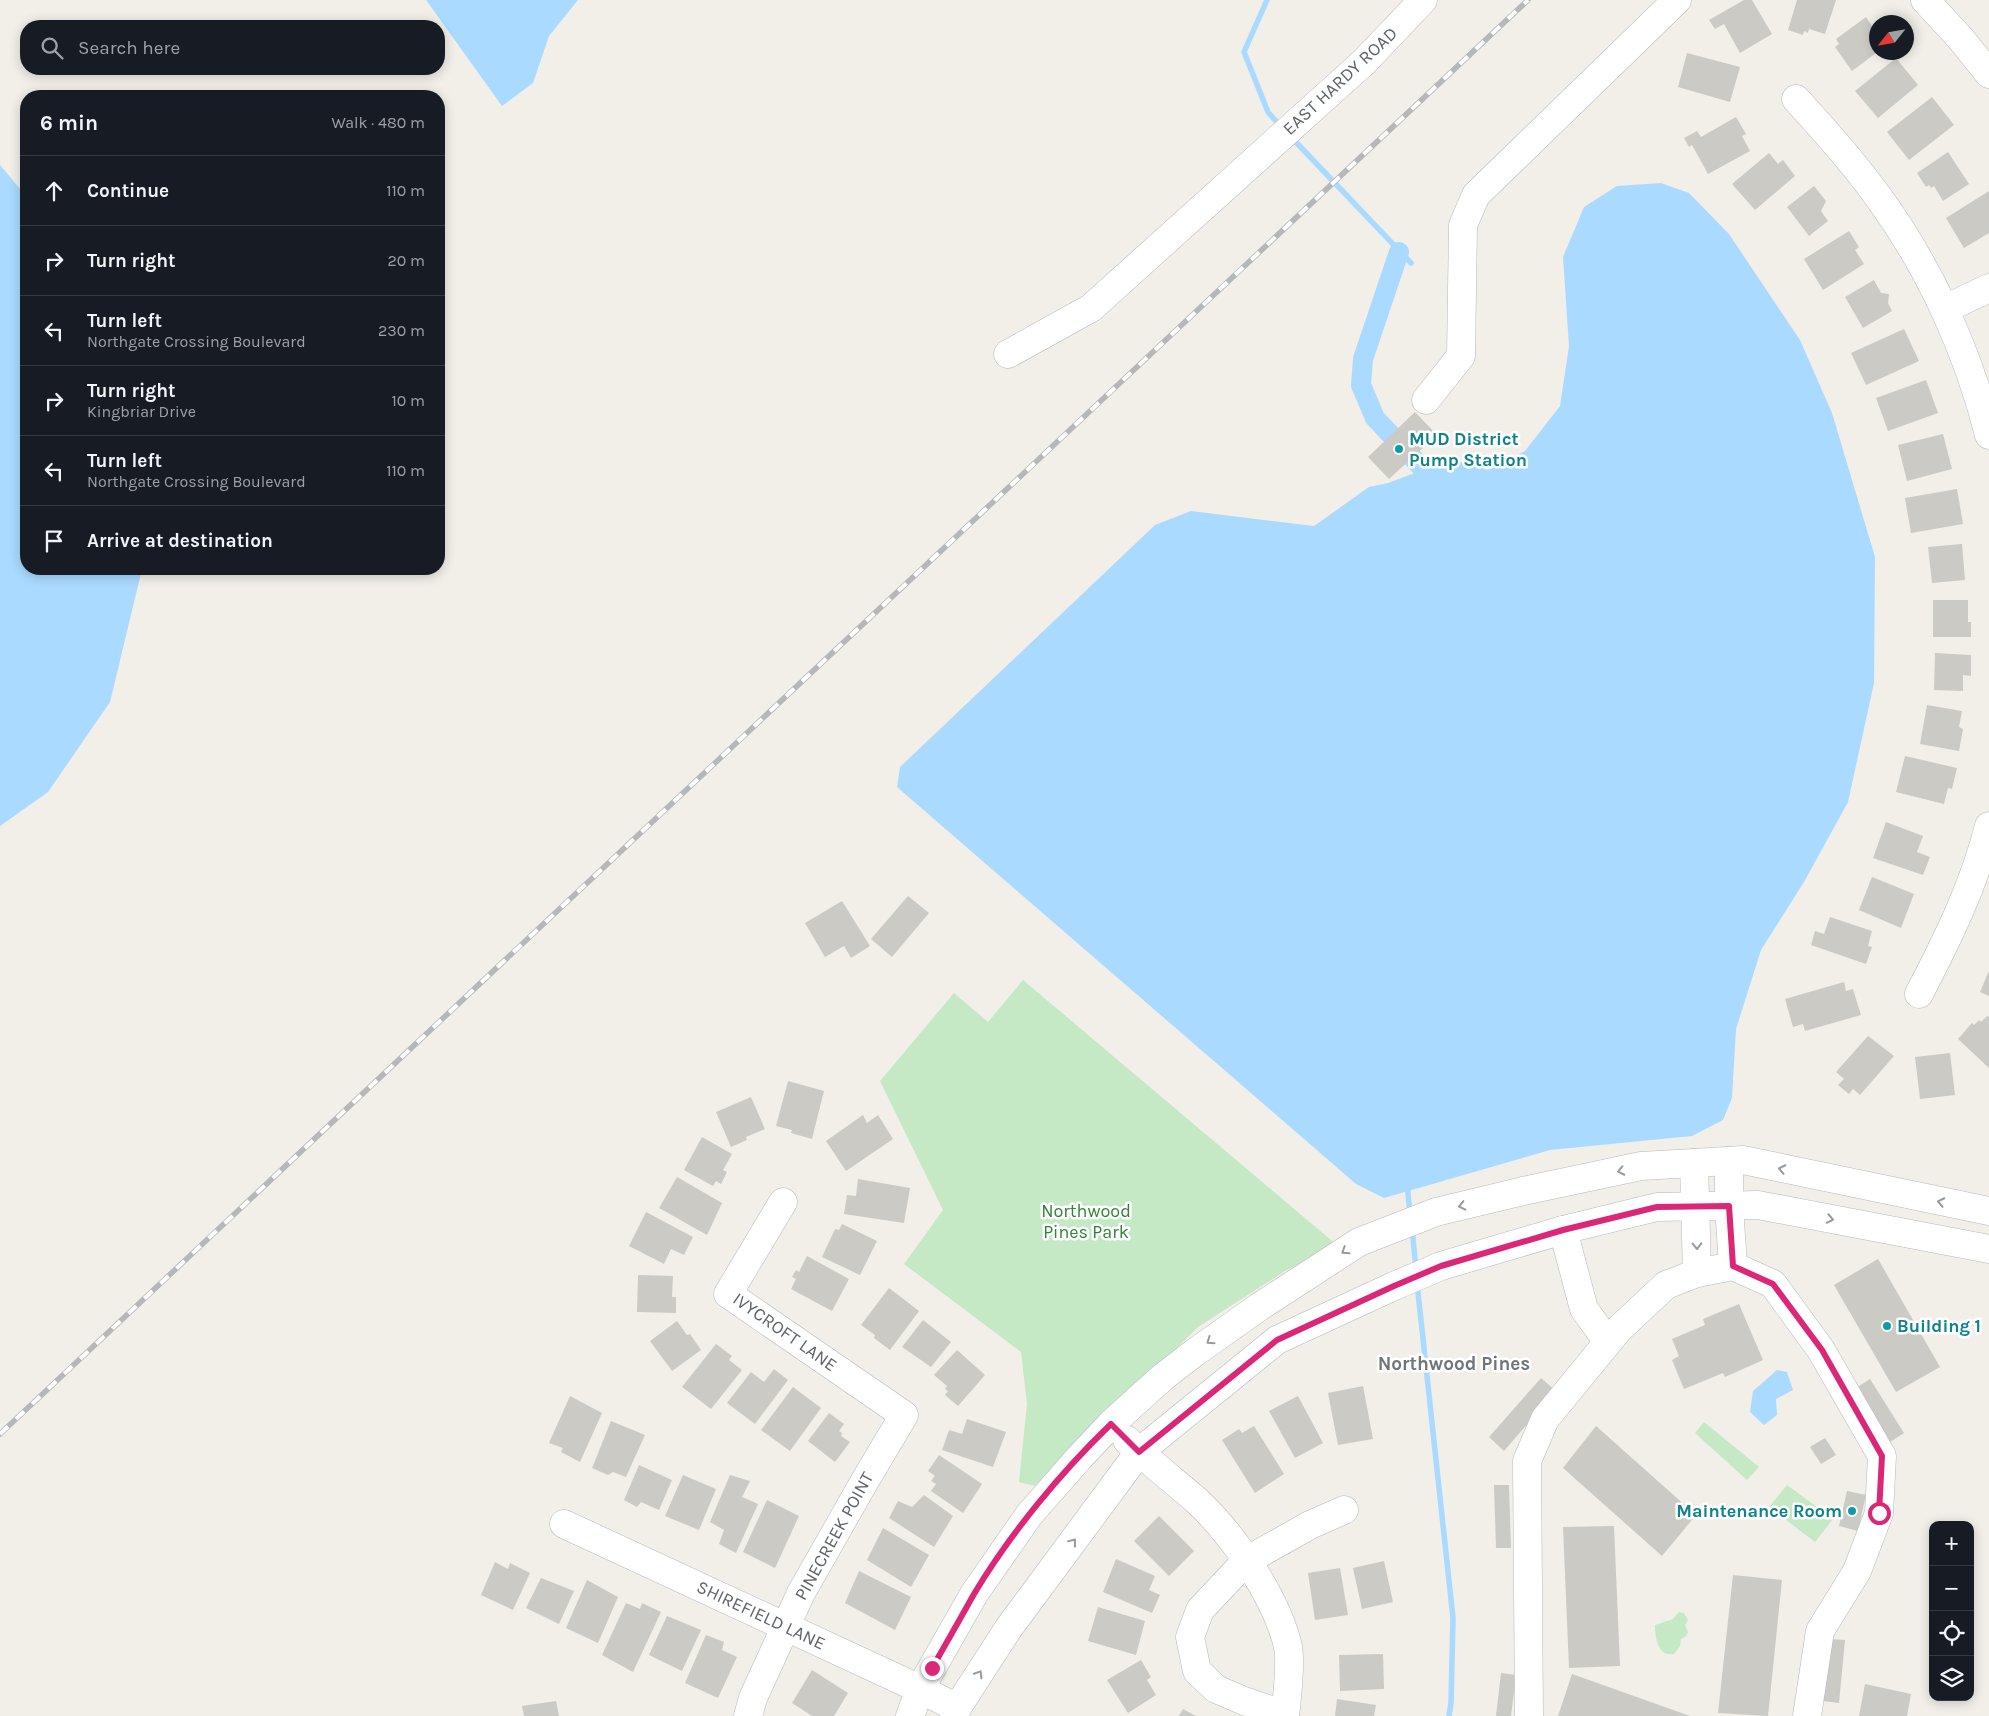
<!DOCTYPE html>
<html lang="en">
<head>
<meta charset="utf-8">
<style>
  body { margin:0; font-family:Karla,sans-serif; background:#242831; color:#f1f3f6 }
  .controls { position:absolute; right:15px; bottom:15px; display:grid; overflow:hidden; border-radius:10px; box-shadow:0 2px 12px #0003 }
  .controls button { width:45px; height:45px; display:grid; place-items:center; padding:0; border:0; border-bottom:1px solid #363941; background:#171b24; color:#f1f3f6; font:25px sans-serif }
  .compass { position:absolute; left:1869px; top:15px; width:45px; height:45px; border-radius:50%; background:#171b24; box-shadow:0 2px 12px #0003; rotate:239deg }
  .stop { position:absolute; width:15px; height:15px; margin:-11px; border:4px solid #db2777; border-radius:50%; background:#fff }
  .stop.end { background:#db2777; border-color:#fff; box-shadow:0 1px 5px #0008 }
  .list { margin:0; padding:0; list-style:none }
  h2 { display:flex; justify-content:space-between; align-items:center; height:65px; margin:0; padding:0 20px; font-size:21px }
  h2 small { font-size:16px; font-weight:400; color:#9ea1a6 }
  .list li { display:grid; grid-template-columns:32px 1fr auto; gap:15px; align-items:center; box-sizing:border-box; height:70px; padding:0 20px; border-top:1px solid #363941 }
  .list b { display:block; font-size:19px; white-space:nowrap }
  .list p { margin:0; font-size:16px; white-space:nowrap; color:#9ea1a6 }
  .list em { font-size:16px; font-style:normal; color:#9ea1a6 }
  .icon { flex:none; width:28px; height:28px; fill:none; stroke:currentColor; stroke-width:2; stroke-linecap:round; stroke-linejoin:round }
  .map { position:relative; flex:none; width:1989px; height:1716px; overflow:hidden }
  .search { position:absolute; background:#171b24; box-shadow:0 2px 12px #0003; left:20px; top:20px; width:425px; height:55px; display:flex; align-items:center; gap:12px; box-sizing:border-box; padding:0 18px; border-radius:20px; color:#9ea1a6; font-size:19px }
  .panel { position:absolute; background:#171b24; box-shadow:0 2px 12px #0003; left:20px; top:90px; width:425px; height:485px; border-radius:20px }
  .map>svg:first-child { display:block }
</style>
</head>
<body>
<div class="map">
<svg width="1989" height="1716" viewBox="0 0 1989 1716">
  <rect width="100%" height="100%" fill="#f1efe8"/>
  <g fill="#c5e8c5">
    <path d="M 1023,980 L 1338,1246 L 1285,1271 L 1198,1327 L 1035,1486 L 1019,1482 L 1027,1404 L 1021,1352 L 904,1264 L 943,1210 L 880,1081 L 954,993 L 988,1022 Z"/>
    <path d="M 1704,1422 L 1759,1467 L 1747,1480 L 1695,1433 Z"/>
    <path d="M 1787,1485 L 1833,1519 L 1815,1542 L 1769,1507 Z"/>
    <path d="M 1679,1612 L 1684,1613 L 1688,1620 L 1685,1625 L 1688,1632 L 1686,1636 L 1681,1639 L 1680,1646 L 1674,1654 C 1658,1657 1655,1638 1655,1625 L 1673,1619 Z"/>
  </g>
  <g fill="#aadaff">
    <path d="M 426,0 L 578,0 L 549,36 L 533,83 L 502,106 Z"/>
    <path d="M 0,165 L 26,196 L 26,569 L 142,569 L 110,702 L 48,792 L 0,826 Z"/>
    <path d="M 1661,183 L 1689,193 L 1729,234 L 1800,340 L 1832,413 L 1875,557 L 1874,683 L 1848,802 L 1804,882 L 1761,950 L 1736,1029 L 1732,1098 L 1723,1120 L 1692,1136 L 1550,1150 L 1384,1198 L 1356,1184 L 897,787 L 900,767 L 1155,525 L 1191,511 L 1314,526 L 1369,487 L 1388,483 L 1452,459 L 1488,470 L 1525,451 L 1560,406 L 1569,346 L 1563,257 L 1584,207 L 1617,186 Z"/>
    <path d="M 1777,1370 L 1787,1372 L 1793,1390 L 1776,1399 L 1777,1415 L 1764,1425 L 1750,1412 L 1753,1391 Z"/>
  </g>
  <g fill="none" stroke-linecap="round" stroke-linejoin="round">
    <g stroke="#aadaff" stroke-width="5.5">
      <path d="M 1267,0 L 1244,52 L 1268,112 L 1282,128"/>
      <path d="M 1292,138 L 1411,263"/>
      <path d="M 1407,1183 L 1410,1214"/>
      <path d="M 1412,1228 L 1416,1269"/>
      <path d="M 1417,1283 L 1453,1618 L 1451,1703 L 1449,1716"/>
    </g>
    <path stroke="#aadaff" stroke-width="20" d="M 1399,252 L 1363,359 L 1361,385 L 1375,418 L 1442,489"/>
  </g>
  <g fill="#cccac5">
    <path d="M 1744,0 L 1752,0 L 1772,34 L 1740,53 L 1724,24 L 1715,29 L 1709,20 Z"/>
    <path d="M 1797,0 L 1836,0 L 1825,34 L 1809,29 L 1808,33 L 1804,31 L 1803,35 L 1788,30 Z"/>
    <path d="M 1866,17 L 1876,32 L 1876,53 L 1852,71 L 1835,47 L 1839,44 L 1836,39 Z"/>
    <path d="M 1687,53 L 1740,67 L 1730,102 L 1678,87 Z"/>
    <path d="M 1896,58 L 1918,85 L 1878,118 L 1855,91 Z"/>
    <path d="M 1932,97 L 1954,125 L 1909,160 L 1887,132 Z"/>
    <path d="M 1736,117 L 1746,134 L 1742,136 L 1750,151 L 1708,174 L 1692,145 L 1689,147 L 1684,138 L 1697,131 L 1701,137 Z"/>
    <path d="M 1948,152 L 1969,184 L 1943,201 L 1934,186 L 1931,188 L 1929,185 L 1926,187 L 1917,173 Z"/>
    <path d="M 1769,153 L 1778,164 L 1783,160 L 1795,176 L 1755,210 L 1732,184 Z"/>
    <path d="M 1814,186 L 1826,201 L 1821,211 L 1828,221 L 1809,236 L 1787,207 Z"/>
    <path d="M 1989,191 L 1989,233 L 1964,248 L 1946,218 Z"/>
    <path d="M 1849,231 L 1859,247 L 1855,250 L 1864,264 L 1823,290 L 1804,259 Z"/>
    <path d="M 1874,280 L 1881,293 L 1889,294 L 1888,303 L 1892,311 L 1863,328 L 1845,297 Z"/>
    <path d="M 1904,329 L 1919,361 L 1866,385 L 1851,353 Z"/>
    <path d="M 1926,380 L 1938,413 L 1888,431 L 1876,398 Z"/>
    <path d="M 1415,412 L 1437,435 L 1389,479 L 1368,457 Z"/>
    <path d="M 1943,434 L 1952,469 L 1907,481 L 1898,445 Z"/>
    <path d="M 1957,489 L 1963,524 L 1911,533 L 1905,498 Z"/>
    <path d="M 1962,544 L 1965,580 L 1932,583 L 1928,547 Z"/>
    <path d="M 1933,600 L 1968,600 L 1968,622 L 1971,622 L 1971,637 L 1933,637 Z"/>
    <path d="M 1935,653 L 1971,655 L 1971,676 L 1963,675 L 1963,691 L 1934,690 Z"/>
    <path d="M 1927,705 L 1962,711 L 1959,727 L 1963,729 L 1959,751 L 1920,744 Z"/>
    <path d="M 1905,756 L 1957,768 L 1952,789 L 1948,788 L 1944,804 L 1896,792 Z"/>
    <path d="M 1886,822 L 1923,836 L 1917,852 L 1930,857 L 1923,875 L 1873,858 Z"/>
    <path d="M 1872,877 L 1914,894 L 1901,928 L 1859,910 Z"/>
    <path d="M 908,896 L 929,913 L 892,957 L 871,939 Z"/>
    <path d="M 842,901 L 870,946 L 851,958 L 844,946 L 825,957 L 805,923 Z"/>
    <path d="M 1830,917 L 1872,931 L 1868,946 L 1872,947 L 1866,964 L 1811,945 L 1815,931 L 1824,934 Z"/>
    <path d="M 1989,971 L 1989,996 L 1980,992 Z"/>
    <path d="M 1844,982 L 1846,991 L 1853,989 L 1861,1015 L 1805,1031 L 1803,1024 L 1793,1027 L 1785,999 Z"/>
    <path d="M 1987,1016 L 1989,1017 L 1989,1068 L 1958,1039 L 1972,1023 L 1974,1025 L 1979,1020 L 1981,1022 Z"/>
    <path d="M 1868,1036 L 1894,1056 L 1860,1095 L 1853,1089 L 1849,1094 L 1838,1085 L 1844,1079 L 1836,1072 Z"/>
    <path d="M 1950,1053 L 1955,1095 L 1920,1099 L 1915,1057 Z"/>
    <path d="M 788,1081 L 824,1091 L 812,1139 L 791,1133 L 792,1130 L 776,1126 Z"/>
    <path d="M 751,1097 L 765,1129 L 746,1137 L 747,1140 L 731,1147 L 716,1112 Z"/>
    <path d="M 863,1115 L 867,1123 L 878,1115 L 893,1139 L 846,1171 L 826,1141 Z"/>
    <path d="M 702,1137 L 732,1154 L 723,1170 L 727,1172 L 721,1184 L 716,1181 L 713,1186 L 684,1170 Z"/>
    <path d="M 677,1177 L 722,1203 L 707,1235 L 659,1208 Z"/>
    <path d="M 858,1179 L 910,1188 L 904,1223 L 844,1214 L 847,1195 L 856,1196 Z"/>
    <path d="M 646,1212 L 693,1237 L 684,1255 L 671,1249 L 664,1264 L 629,1246 Z"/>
    <path d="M 842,1224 L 877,1241 L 860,1275 L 822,1257 L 835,1229 L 839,1230 Z"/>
    <path d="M 807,1256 L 849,1279 L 832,1311 L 791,1289 L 796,1279 L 792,1277 L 796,1270 L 799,1272 Z"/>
    <path d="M 1878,1259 L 1940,1367 L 1896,1392 L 1834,1285 Z"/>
    <path d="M 638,1275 L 673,1276 L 672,1297 L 676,1297 L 676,1313 L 637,1312 Z"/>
    <path d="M 889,1288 L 919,1311 L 890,1350 L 874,1338 L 875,1335 L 861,1325 Z"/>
    <path d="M 1739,1304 L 1763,1360 L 1725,1377 L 1723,1373 L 1684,1389 L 1672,1360 L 1679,1356 L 1672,1339 L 1705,1325 L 1703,1319 Z"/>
    <path d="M 923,1320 L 951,1342 L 931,1367 L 902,1347 Z"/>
    <path d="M 677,1321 L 687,1335 L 690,1334 L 701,1350 L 672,1371 L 650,1341 Z"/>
    <path d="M 716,1344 L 732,1356 L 729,1360 L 742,1370 L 711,1409 L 682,1387 Z"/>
    <path d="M 957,1350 L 985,1375 L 958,1406 L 945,1395 L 948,1391 L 945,1389 L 947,1386 L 934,1375 Z"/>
    <path d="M 774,1369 L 788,1380 L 755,1424 L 727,1403 L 751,1372 L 764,1382 Z"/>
    <path d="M 1541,1378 L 1556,1391 L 1504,1451 L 1489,1437 Z"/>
    <path d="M 1870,1379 L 1904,1433 L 1890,1442 L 1856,1388 Z"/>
    <path d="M 1363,1386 L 1373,1439 L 1338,1445 L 1328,1393 Z"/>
    <path d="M 793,1387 L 821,1408 L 790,1451 L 761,1430 Z"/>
    <path d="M 570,1396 L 602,1413 L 580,1462 L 561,1452 L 563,1448 L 549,1443 Z"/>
    <path d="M 1298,1396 L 1323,1443 L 1295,1458 L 1269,1411 Z"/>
    <path d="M 829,1413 L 844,1424 L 839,1431 L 842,1433 L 841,1436 L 850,1442 L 835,1462 L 808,1441 Z"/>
    <path d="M 967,1419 L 1006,1432 L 993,1467 L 942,1450 L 949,1430 L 962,1434 Z"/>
    <path d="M 611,1421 L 645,1435 L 626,1477 L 613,1472 L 608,1475 L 592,1468 Z"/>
    <path d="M 1254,1426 L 1284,1474 L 1255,1493 L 1222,1440 L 1239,1429 L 1242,1433 Z"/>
    <path d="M 1596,1426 L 1696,1515 L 1662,1556 L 1563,1468 Z"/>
    <path d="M 1825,1438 L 1836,1455 L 1821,1464 L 1810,1447 Z"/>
    <path d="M 939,1455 L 982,1484 L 963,1513 L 931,1491 L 936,1484 L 931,1481 L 935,1476 L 928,1471 Z"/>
    <path d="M 639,1465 L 672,1480 L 659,1510 L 641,1502 L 637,1507 L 624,1500 Z"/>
    <path d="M 683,1475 L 716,1489 L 699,1530 L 665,1516 Z"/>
    <path d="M 730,1475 L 750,1481 L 742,1497 L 758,1504 L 736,1553 L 719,1544 L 724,1530 L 710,1522 Z"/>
    <path d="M 1494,1485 L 1509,1485 L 1511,1548 L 1496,1548 Z"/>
    <path d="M 1847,1491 L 1866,1495 L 1858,1531 L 1839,1526 Z"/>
    <path d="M 924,1495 L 953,1516 L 934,1547 L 889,1518 L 898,1501 L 912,1507 Z"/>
    <path d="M 767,1500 L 799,1516 L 775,1568 L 743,1552 Z"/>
    <path d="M 1159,1516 L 1194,1551 L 1169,1576 L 1134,1541 Z"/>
    <path d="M 1614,1526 L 1620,1666 L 1569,1668 L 1563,1527 Z"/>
    <path d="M 883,1528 L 929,1555 L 911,1587 L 867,1560 Z"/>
    <path d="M 1116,1559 L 1155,1576 L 1149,1590 L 1160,1595 L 1152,1613 L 1103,1592 Z"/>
    <path d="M 1384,1561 L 1393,1602 L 1362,1609 L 1353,1568 Z"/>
    <path d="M 495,1562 L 508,1569 L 510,1563 L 530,1573 L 513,1610 L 481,1595 Z"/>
    <path d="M 1340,1568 L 1348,1615 L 1315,1620 L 1308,1573 Z"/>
    <path d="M 859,1571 L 911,1597 L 895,1630 L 845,1603 Z"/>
    <path d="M 1733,1575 L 1782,1580 L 1768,1716 L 1718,1713 Z"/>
    <path d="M 541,1578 L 574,1591 L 559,1624 L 526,1608 Z"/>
    <path d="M 587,1580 L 618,1597 L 598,1643 L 566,1628 Z"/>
    <path d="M 626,1603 L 640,1609 L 642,1603 L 661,1612 L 633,1672 L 602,1655 Z"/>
    <path d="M 1098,1607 L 1145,1621 L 1136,1655 L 1088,1641 Z"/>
    <path d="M 667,1616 L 701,1630 L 682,1671 L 649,1655 Z"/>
    <path d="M 706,1635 L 724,1642 L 722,1650 L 737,1657 L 718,1698 L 685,1683 Z"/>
    <path d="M 1829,1639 L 1845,1640 L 1839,1703 L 1823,1701 Z"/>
    <path d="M 1383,1654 L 1384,1689 L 1340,1691 L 1339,1655 Z"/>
    <path d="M 1141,1660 L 1151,1677 L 1147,1680 L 1156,1695 L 1128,1713 L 1107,1680 Z"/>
    <path d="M 812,1670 L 848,1693 L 834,1716 L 812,1716 L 792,1703 Z"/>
    <path d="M 1501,1673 L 1516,1675 L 1511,1716 L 1496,1716 Z"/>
    <path d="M 1572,1674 L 1690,1716 L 1558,1716 Z"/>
    <path d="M 1865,1684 L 1911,1694 L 1907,1716 L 1859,1716 Z"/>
    <path d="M 1337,1699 L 1376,1705 L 1374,1716 L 1335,1716 Z"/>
    <path d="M 556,1701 L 559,1716 L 524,1716 L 522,1706 Z"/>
    <path d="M 1183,1709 L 1196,1716 L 1179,1716 Z"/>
  </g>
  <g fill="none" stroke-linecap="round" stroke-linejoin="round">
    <g stroke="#b5b8bc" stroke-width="29">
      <g id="minor">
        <path d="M 1925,0 L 1961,39 L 1989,74"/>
        <path d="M 1796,99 C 1825,131 1854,163 1879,198 C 1930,268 1968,351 1989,435"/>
        <path d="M 1945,309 L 1989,288"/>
        <path d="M 1008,354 L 1091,308 L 1364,62 L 1423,0"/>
        <path d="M 1426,400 L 1461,356 L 1463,225 L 1476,195 L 1677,0"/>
        <path d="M 1919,994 C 1947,940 1974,886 1989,826"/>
        <path d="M 1729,1161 L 1729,1206 L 1733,1266"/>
        <path d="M 1694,1163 L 1697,1273"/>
        <path d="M 1563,1230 L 1584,1309 L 1608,1342"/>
        <path d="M 1127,1440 C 1149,1462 1173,1480 1196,1500 C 1233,1534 1277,1598 1288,1647 C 1291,1663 1287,1699 1285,1716"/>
        <path d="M 564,1524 L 920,1689 L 957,1708"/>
        <path d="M 1285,1715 L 1244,1701 L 1216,1689 L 1197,1671 L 1190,1637 L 1200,1610 L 1246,1561 L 1310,1525 L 1344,1510"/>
        <path d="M 748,1716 L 753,1698 L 801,1593 L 863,1484 L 904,1415 L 728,1294 L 783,1202"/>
        <path d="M 910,1716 L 920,1689 L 974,1594 L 1029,1515 L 1080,1457 L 1111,1424 L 1163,1377 L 1194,1353 L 1259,1307 L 1359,1242 L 1436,1212 L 1523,1191 L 1641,1166 L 1694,1163 L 1743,1160 L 1989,1211"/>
        <path d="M 954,1716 L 957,1708 L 1008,1629 L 1139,1452 L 1277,1340 L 1394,1286 L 1441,1266 L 1563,1230 L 1657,1207 L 1758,1205 L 1989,1249"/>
        <path d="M 1529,1716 L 1527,1461 L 1545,1419 L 1618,1330 L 1666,1285 L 1697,1273 L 1733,1266 L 1773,1284 L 1821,1350 L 1882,1456 L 1879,1513 L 1857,1571 L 1820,1631 L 1807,1716"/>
      </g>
    </g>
    <use href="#minor" stroke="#fff" stroke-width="28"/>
    <g stroke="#b6b7b8" stroke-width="5.5">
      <path id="rail" d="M 0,1434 L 1528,0"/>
    </g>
    <use href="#rail" stroke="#fff" stroke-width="4" stroke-dasharray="11" stroke-linecap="butt"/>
  </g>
  <defs><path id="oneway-chevron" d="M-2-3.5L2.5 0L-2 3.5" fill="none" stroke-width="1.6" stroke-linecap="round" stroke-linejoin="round" transform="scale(1.25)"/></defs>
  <g stroke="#979a9d">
    <use href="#oneway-chevron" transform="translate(1782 1169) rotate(-168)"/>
    <use href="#oneway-chevron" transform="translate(1621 1171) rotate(168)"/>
    <use href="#oneway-chevron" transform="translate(1941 1202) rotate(-168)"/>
    <use href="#oneway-chevron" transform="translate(1462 1206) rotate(167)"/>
    <use href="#oneway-chevron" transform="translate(1830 1219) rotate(11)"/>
    <use href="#oneway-chevron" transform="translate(1697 1246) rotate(89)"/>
    <use href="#oneway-chevron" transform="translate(1345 1251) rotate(147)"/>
    <use href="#oneway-chevron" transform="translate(1210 1341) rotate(145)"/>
    <use href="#oneway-chevron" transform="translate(1073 1542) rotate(-53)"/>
    <use href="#oneway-chevron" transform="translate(979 1674) rotate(-58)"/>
  </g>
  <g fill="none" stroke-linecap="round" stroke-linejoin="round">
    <path stroke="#db2777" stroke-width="6" d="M 932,1668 C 946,1644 960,1619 974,1594 C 1010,1534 1060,1473 1111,1424 L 1139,1452 L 1277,1340 L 1394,1286 L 1441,1266 L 1563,1230 L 1657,1207 L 1729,1206 L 1733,1266 L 1773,1284 L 1822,1350 L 1882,1456 L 1879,1513"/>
  </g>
  <g fill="#0f9aa8" stroke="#fff" stroke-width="2">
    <circle cx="1399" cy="449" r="5"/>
    <circle cx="1887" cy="1326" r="5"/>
    <circle cx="1852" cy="1511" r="5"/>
  </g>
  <g text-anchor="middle" stroke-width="5" stroke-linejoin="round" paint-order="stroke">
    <g font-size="18" fill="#5f6368" stroke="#fff">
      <text transform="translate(1340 81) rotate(-43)" y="6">EAST HARDY ROAD</text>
      <text transform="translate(785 1332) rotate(35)" y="6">IVYCROFT LANE</text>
      <text transform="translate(834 1536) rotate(-61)" y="6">PINECREEK POINT</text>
      <text transform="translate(761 1615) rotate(25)" y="6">SHIREFIELD LANE</text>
    </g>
    <g font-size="18" font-weight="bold" fill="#0d838f" stroke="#fff" text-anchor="start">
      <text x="1409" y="445">MUD District<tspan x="1409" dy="21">Pump Station</tspan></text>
      <text x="1897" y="1332">Building 1</text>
      <text x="1842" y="1517" text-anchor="end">Maintenance Room</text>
    </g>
    <g font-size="18" fill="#348238" stroke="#fff">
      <text x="1086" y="1217">Northwood<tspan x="1086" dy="21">Pines Park</tspan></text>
    </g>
    <g font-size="19" font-weight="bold" fill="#70757a" stroke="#fff">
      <text x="1454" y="1370">Northwood Pines</text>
    </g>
  </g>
</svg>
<div class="controls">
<button>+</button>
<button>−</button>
<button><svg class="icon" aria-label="locate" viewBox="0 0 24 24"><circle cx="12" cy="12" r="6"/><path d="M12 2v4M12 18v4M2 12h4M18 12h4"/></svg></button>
<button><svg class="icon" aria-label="layers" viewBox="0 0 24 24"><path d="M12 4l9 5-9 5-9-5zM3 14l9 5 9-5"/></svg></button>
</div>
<svg class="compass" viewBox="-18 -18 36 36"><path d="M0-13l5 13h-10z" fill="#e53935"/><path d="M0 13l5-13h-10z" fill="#9ea1a6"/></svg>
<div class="stop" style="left:1879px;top:1513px"></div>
<div class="stop end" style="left:932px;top:1668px"></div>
<div class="search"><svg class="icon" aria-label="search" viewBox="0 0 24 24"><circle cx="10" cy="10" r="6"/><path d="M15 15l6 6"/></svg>Search here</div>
<section class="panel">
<h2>6 min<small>Walk · 480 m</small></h2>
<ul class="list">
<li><svg class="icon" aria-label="ahead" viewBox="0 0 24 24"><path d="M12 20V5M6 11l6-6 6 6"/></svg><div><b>Continue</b></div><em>110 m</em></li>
<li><svg class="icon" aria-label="right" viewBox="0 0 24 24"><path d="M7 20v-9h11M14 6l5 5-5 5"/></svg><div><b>Turn right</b></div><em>20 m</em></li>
<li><svg class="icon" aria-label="left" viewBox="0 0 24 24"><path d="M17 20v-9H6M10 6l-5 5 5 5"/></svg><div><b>Turn left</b><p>Northgate Crossing Boulevard</p></div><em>230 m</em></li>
<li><svg class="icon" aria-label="right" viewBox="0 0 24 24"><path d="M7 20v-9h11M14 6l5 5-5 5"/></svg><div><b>Turn right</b><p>Kingbriar Drive</p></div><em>10 m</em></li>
<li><svg class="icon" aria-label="left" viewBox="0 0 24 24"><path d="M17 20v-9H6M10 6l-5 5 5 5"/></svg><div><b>Turn left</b><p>Northgate Crossing Boulevard</p></div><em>110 m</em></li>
<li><svg class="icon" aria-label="arrive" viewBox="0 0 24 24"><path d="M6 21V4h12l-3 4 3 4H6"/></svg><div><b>Arrive at destination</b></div></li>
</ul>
</section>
</div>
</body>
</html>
